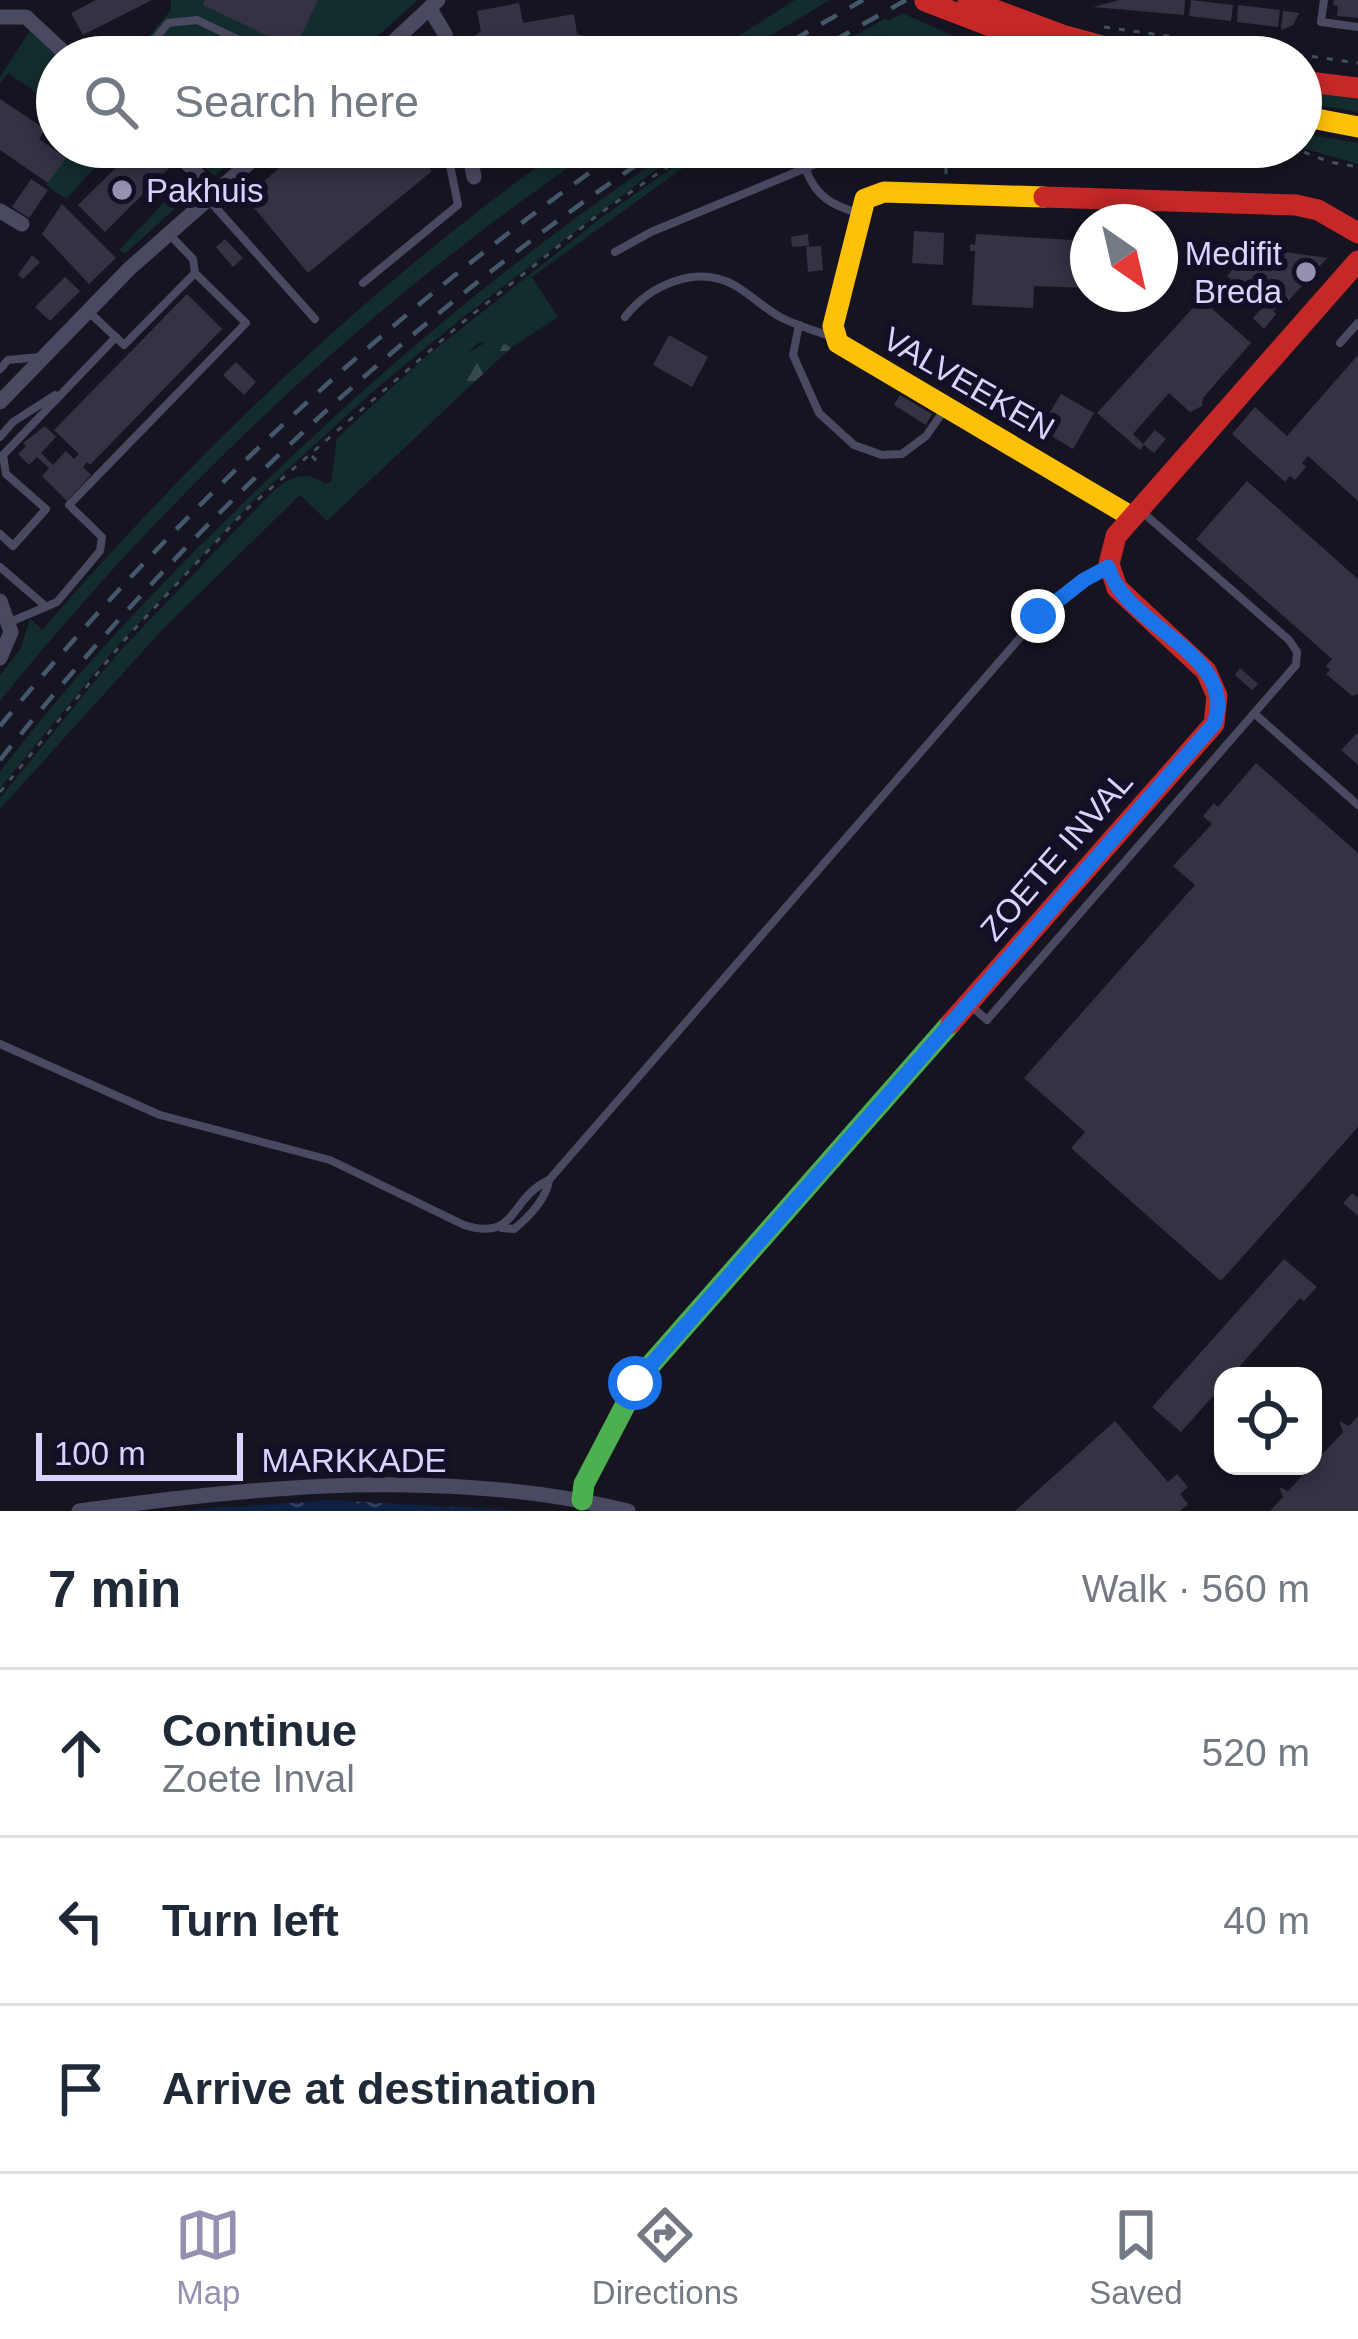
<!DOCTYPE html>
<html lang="en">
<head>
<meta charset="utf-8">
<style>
  body { margin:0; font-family:Arial,sans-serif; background:#f6f6f7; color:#1f2937 }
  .controls { position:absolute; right:36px; bottom:36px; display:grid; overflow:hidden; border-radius:24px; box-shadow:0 6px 18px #0003 }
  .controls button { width:108px; height:108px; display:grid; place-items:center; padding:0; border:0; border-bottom:3px solid #e0e1e3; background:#fff; color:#1f2937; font:60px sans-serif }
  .compass { position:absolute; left:1070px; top:204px; width:108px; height:108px; border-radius:50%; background:#fff; box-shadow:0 6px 18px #0003; rotate:146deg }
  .scale { position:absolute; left:36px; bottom:30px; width:207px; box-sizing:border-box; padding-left:12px; border:6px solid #d9d4ff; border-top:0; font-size:33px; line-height:42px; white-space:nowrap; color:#d9d4ff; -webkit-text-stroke:9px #130f26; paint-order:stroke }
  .stop { position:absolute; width:36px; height:36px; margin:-27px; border:9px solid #1a73e8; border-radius:50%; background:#fff }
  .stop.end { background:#1a73e8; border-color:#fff; box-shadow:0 3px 12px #0008 }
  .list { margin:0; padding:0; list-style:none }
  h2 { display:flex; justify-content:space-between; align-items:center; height:156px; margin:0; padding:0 48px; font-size:51px }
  h2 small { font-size:39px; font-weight:400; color:#747a83 }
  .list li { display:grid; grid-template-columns:78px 1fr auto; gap:36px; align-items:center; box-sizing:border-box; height:168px; padding:0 48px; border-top:3px solid #e0e1e3 }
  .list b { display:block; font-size:45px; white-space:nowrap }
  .list p { margin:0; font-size:39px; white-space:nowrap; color:#747a83 }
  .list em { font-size:39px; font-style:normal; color:#747a83 }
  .icon { flex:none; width:66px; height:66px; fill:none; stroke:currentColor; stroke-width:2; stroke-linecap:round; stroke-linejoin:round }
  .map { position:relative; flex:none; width:1358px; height:1511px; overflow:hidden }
  .search { position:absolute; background:#fff; box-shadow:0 6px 18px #0003; left:36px; right:36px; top:36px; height:132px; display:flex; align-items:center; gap:30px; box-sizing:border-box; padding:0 42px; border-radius:66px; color:#747a83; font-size:45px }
  .sheet { height:660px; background:#fff }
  nav { display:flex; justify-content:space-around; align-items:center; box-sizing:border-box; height:168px; border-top:3px solid #e0e1e3; background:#fff; font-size:33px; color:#747a83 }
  nav a { display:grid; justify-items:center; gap:6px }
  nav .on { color:#9591b1 }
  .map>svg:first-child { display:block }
</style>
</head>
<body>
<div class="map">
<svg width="1358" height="1511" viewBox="0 0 1358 1511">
  <defs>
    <pattern id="forest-firs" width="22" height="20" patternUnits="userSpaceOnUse" patternTransform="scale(3)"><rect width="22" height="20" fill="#132c2d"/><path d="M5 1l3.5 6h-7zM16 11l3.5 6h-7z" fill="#354a4c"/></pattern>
    <pattern id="water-ripples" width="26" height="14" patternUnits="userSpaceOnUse" patternTransform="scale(3)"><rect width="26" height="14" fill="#0d2144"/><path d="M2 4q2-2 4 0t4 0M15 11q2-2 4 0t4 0" fill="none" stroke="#304060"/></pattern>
  </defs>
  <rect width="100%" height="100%" fill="#161421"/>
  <g fill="#132c2d">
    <path d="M 171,0 L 418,0 L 354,57 L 224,57 L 161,37 L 155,54 L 146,51 L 149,36 L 171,10 Z"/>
    <path d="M 795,0 L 830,0 L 735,57 L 705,57 Z"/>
    <path d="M 902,13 L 994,54 L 1001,57 L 935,57 L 903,40 L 879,35 L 834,57 L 818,57 L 886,18 L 888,21 Z"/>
    <path d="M 31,29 L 62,57 L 57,57 L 57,107 L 8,73 L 0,83 L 0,77 Z"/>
    <path d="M 1301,91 L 1358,96 L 1358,112 L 1301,102 Z"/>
    <path d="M 1301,133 L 1358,143 L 1358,164 L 1299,147 Z"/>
    <path d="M 73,147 L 114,147 L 66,199 L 46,185 Z"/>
    <path d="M 192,147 L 248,147 L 214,176 L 192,156 Z"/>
    <path d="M 565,147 L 598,147 C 373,300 171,489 0,701 L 0,675 L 21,648 L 30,618 L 42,630 C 197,451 371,284 565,147 Z"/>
    <path d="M 677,147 L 686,147 L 466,315 L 378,387 L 255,499 L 112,652 L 0,788 L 0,772 C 90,653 194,549 302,447 C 418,338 543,236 677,147 Z"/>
    <path d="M 702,147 L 712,147 L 532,277 L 558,317 L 511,348 L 501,341 L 478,343 L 453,369 L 469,387 L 327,521 L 300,495 L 163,629 L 0,809 L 0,798 L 118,653 L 272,492 C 289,477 306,469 325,484 L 331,482 L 337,438 L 423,359 L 602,217 Z"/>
    <path d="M 186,173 L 197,188 L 125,254 L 119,250 L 175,191 L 172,186 Z"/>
  </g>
  <path fill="url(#forest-firs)" d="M 488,341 L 501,341 L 511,348 L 469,387 L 453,369 L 457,360 Z"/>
  <path fill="url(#water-ripples)" d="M 331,1500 L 527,1511 L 174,1511 Z"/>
  <g fill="#343243">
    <path d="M 96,0 L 152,0 L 83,35 L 71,13 Z"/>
    <path d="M 205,0 L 318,0 L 295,49 L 203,5 Z"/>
    <path d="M 1119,0 L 1185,0 L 1184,15 L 1093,7 Z"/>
    <path d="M 1191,0 L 1233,5 L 1231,21 L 1189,16 Z"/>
    <path d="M 1334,0 L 1358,0 L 1358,18 L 1337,16 L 1338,6 L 1333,5 Z"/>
    <path d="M 519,3 L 523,23 L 574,14 L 577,34 L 586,36 L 590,57 L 479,57 L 474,36 L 481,31 L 477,11 Z"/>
    <path d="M 1238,5 L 1280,10 L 1278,27 L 1237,22 Z"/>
    <path d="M 1283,11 L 1299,13 L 1293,25 L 1281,30 Z"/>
    <path d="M 161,39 L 219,56 L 219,57 L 156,57 Z"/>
    <path d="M 0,99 L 45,129 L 39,139 L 66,158 L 48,183 L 0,150 Z"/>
    <path d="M 137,147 L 152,147 L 171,166 L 105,232 L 78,205 Z"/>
    <path d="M 305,147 L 412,147 L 432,171 L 308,273 L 250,203 L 258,197 L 253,190 Z"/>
    <path d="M 31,179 L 48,190 L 29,218 L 12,207 Z"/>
    <path d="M 62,204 L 116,258 L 89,284 L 42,234 Z"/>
    <path d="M 914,231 L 944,233 L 943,265 L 912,263 Z"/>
    <path d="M 808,234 L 809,246 L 792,247 L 791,237 Z"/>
    <path d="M 976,234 L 1088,241 L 1088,288 L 1034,286 L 1033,308 L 972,305 L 975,251 L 970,251 L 970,244 L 975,245 Z"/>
    <path d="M 225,239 L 243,258 L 233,267 L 216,247 Z"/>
    <path d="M 821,246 L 823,270 L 808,272 L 806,247 Z"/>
    <path d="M 1253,246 L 1270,261 L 1278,251 L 1327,258 L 1281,309 L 1278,307 L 1273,311 L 1276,314 L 1264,329 L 1253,318 L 1265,305 L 1262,302 L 1267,297 L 1258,289 L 1251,297 L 1227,276 Z"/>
    <path d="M 32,255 L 40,262 L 23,279 L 18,275 Z"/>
    <path d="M 65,277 L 80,291 L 50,321 L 35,307 Z"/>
    <path d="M 187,294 L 222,329 L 90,465 L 87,462 L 83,467 L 91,475 L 67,501 L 42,476 L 49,468 L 37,457 L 29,465 L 18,454 L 26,446 L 23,443 L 45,426 L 56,437 L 41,453 L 53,465 L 66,451 L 74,459 L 79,454 L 54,430 Z"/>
    <path d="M 1201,299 L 1251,343 L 1203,398 L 1202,406 L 1190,412 L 1169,393 L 1133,434 L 1143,444 L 1155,430 L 1166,439 L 1154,453 L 1144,445 L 1140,450 L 1097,413 Z"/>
    <path d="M 669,335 L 708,357 L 692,387 L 653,365 Z"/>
    <path d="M 1358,355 L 1358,501 L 1308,456 L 1302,463 L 1306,467 L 1295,480 L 1290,476 L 1285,482 L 1232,434 L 1255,407 L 1287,436 Z"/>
    <path d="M 236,362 L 256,382 L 244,395 L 223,375 Z"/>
    <path d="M 1061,394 L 1094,413 L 1073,449 L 1040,429 Z"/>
    <path d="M 900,395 L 932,414 L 926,425 L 894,405 Z"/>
    <path d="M 1247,481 L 1358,579 L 1358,694 L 1352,696 L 1326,674 L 1330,670 L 1326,666 L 1332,659 L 1196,539 Z"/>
    <path d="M 1240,668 L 1258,684 L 1252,690 L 1235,675 Z"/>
    <path d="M 1358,732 L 1358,765 L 1341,750 Z"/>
    <path d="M 1256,763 L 1358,853 L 1358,1127 L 1221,1281 L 1071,1148 L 1085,1132 L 1024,1078 L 1195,885 L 1173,866 L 1212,824 L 1203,816 L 1214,803 L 1218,807 Z"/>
    <path d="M 1352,1193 L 1358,1198 L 1358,1216 L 1343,1203 Z"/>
    <path d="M 1284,1259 L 1317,1287 L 1304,1301 L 1300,1298 L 1231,1376 L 1223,1376 L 1223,1385 L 1181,1432 L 1152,1407 Z"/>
    <path d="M 1358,1416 L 1358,1511 L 1270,1511 L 1283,1497 L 1279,1487 L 1288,1491 L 1343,1432 L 1339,1421 L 1349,1426 Z"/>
    <path d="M 1115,1421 L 1168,1482 L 1177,1474 L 1188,1487 L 1180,1494 L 1188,1504 L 1180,1511 L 1015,1511 Z"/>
  </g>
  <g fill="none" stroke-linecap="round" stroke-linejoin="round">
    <g stroke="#44505f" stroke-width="3" stroke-dasharray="6 9" stroke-linecap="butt">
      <path d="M 1104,27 L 1358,63"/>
      <path d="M 1002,51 L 1017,57"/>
      <path d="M 841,57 C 878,36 892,34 929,57"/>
      <path d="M 1290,147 L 1330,162 L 1358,167"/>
      <path d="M 946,174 L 946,147"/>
      <path d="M 312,456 L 321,466"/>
      <path d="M 0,792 L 128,636 L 248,508 L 463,322 L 599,214 L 696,147"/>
    </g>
    <g stroke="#4a4962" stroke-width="8">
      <path d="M 1324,0 L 1321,22 L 1358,27"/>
      <path d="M 91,47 L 118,47 L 132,57"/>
      <path d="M 149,57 L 155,39 L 168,23 L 197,20 L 275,57"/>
      <path d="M 806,170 C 816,196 831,205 858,213"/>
      <path d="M 208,199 L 315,319"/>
      <path d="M 615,252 L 651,232 L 857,147"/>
      <path d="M 363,283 L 458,205 L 450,165 L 435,147"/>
      <path d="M 90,313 L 124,345 L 195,273"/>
      <path d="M 625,317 C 649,286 695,264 734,285 C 750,294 764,308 780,317 C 797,326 816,331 833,337"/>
      <path d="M 799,325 L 793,355 L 819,413 L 854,445 L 882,455 L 902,454 L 926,436 L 945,409"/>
      <path d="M 1340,343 L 1358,323"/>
      <path d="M 0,369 L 8,360 L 40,357"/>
      <path d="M 0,437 L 13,422 L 55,395"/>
      <path d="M 0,534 L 13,546 L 46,509 L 6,474 L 3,455 L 116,337"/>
      <path d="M 0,567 L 43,604"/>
      <path d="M 10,622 L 57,602 L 100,551 L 102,537 L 69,505 L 246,323 L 195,273 L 193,259 L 168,233"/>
      <path d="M 1255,714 L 1358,805"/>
      <path d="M 971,1006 L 987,1020 L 1296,665 L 1297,652 L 1289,640 L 1140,510"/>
      <path d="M 0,1044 L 160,1115 L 330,1160 L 464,1225 C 518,1242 508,1199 549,1180 L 1038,617 L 1052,603 L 1107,568"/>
      <path d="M 502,1228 L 514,1229 C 528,1218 547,1198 549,1180"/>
    </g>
    <g stroke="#4a4962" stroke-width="15">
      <path d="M 430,9 L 445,34 L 449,57"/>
      <path d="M 0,17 L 26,17 L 69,57"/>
      <path d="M 377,57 L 438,0"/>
      <path d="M 172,147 L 213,191"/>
      <path d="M 468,147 L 474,177"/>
      <path d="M 0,211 L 22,224"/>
      <path d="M 0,402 L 129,269 L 267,147"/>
      <path d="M 0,601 L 11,632 L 0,658"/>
      <path d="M 79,1511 C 261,1486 448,1467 628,1511"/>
    </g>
    <path stroke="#4caf50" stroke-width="21" d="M 582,1500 L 584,1484 L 640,1377 L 951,1023"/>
    <g stroke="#ffc107" stroke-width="21">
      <path d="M 1301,116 L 1358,127"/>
      <path d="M 1044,197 L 884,192 L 865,199 L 833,326 L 838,343 L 1132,517"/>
    </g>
    <g stroke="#c62828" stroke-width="21">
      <path d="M 968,0 L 1065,36 L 1142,57"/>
      <path d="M 925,1 L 1071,57"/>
      <path d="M 1301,81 L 1358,88"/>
      <path d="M 1044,197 L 1296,205 L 1318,210 L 1358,233"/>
      <path d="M 951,1023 L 1214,724 L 1217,696 L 1206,671 L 1117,588 L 1109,564 L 1116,536 L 1358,261"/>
    </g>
    <g stroke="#43596b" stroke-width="4.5" stroke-dasharray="18 15" stroke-linecap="butt">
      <path d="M 764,57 L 863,0"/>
      <path d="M 805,57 L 906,0"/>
      <path d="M 0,726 C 183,505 390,311 626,147"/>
      <path d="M 0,760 C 188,524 412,314 663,147"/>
    </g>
  </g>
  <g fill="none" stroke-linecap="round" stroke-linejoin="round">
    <path stroke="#1a73e8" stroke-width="15" d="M 635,1383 L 1214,724 C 1240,655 1125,627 1108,567 L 1084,580 L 1038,616"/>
  </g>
  <g fill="#9591b1" stroke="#130f26" stroke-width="4.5">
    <circle cx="122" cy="190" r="12"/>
    <circle cx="1306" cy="272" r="12"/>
  </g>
  <g text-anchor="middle" stroke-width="12" stroke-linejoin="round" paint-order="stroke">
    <g font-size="33" fill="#d9d4ff" stroke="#130f26" text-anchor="start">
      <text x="146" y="202">Pakhuis</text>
      <text x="1282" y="265" text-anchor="end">Medifit<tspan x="1282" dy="38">Breda</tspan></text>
    </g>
    <g font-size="33" fill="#d9d4ff" stroke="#130f26">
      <text transform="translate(969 383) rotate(30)" y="12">VALVEEKEN</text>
      <text transform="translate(1056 855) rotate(-49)" y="12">ZOETE INVAL</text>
      <text x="354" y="1472">MARKKADE</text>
    </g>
  </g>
</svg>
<div class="controls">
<button><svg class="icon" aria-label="locate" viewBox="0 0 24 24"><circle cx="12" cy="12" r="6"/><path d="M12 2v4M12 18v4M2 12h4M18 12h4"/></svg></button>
</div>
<svg class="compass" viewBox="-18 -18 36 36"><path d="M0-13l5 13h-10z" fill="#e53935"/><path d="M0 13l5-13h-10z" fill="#747a83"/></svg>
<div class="scale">100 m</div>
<div class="stop" style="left:635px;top:1383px"></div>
<div class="stop end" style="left:1038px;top:616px"></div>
<div class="search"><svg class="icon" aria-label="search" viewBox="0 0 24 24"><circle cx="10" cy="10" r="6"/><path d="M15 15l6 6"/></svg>Search here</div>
</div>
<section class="sheet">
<h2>7 min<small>Walk · 560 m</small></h2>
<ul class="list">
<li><svg class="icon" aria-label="ahead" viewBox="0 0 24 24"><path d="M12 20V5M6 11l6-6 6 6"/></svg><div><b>Continue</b><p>Zoete Inval</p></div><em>520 m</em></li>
<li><svg class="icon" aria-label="left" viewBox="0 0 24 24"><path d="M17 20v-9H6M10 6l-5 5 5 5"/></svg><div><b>Turn left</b></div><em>40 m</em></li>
<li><svg class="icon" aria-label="arrive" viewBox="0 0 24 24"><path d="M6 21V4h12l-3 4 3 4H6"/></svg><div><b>Arrive at destination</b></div></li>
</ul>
</section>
<nav>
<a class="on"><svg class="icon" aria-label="map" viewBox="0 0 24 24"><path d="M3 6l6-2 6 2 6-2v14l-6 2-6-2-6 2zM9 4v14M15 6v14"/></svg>Map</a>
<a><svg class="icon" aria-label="directions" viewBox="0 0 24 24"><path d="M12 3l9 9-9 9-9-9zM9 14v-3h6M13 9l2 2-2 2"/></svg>Directions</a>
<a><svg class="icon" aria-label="saved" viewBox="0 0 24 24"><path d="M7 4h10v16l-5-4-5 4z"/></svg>Saved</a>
</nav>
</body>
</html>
